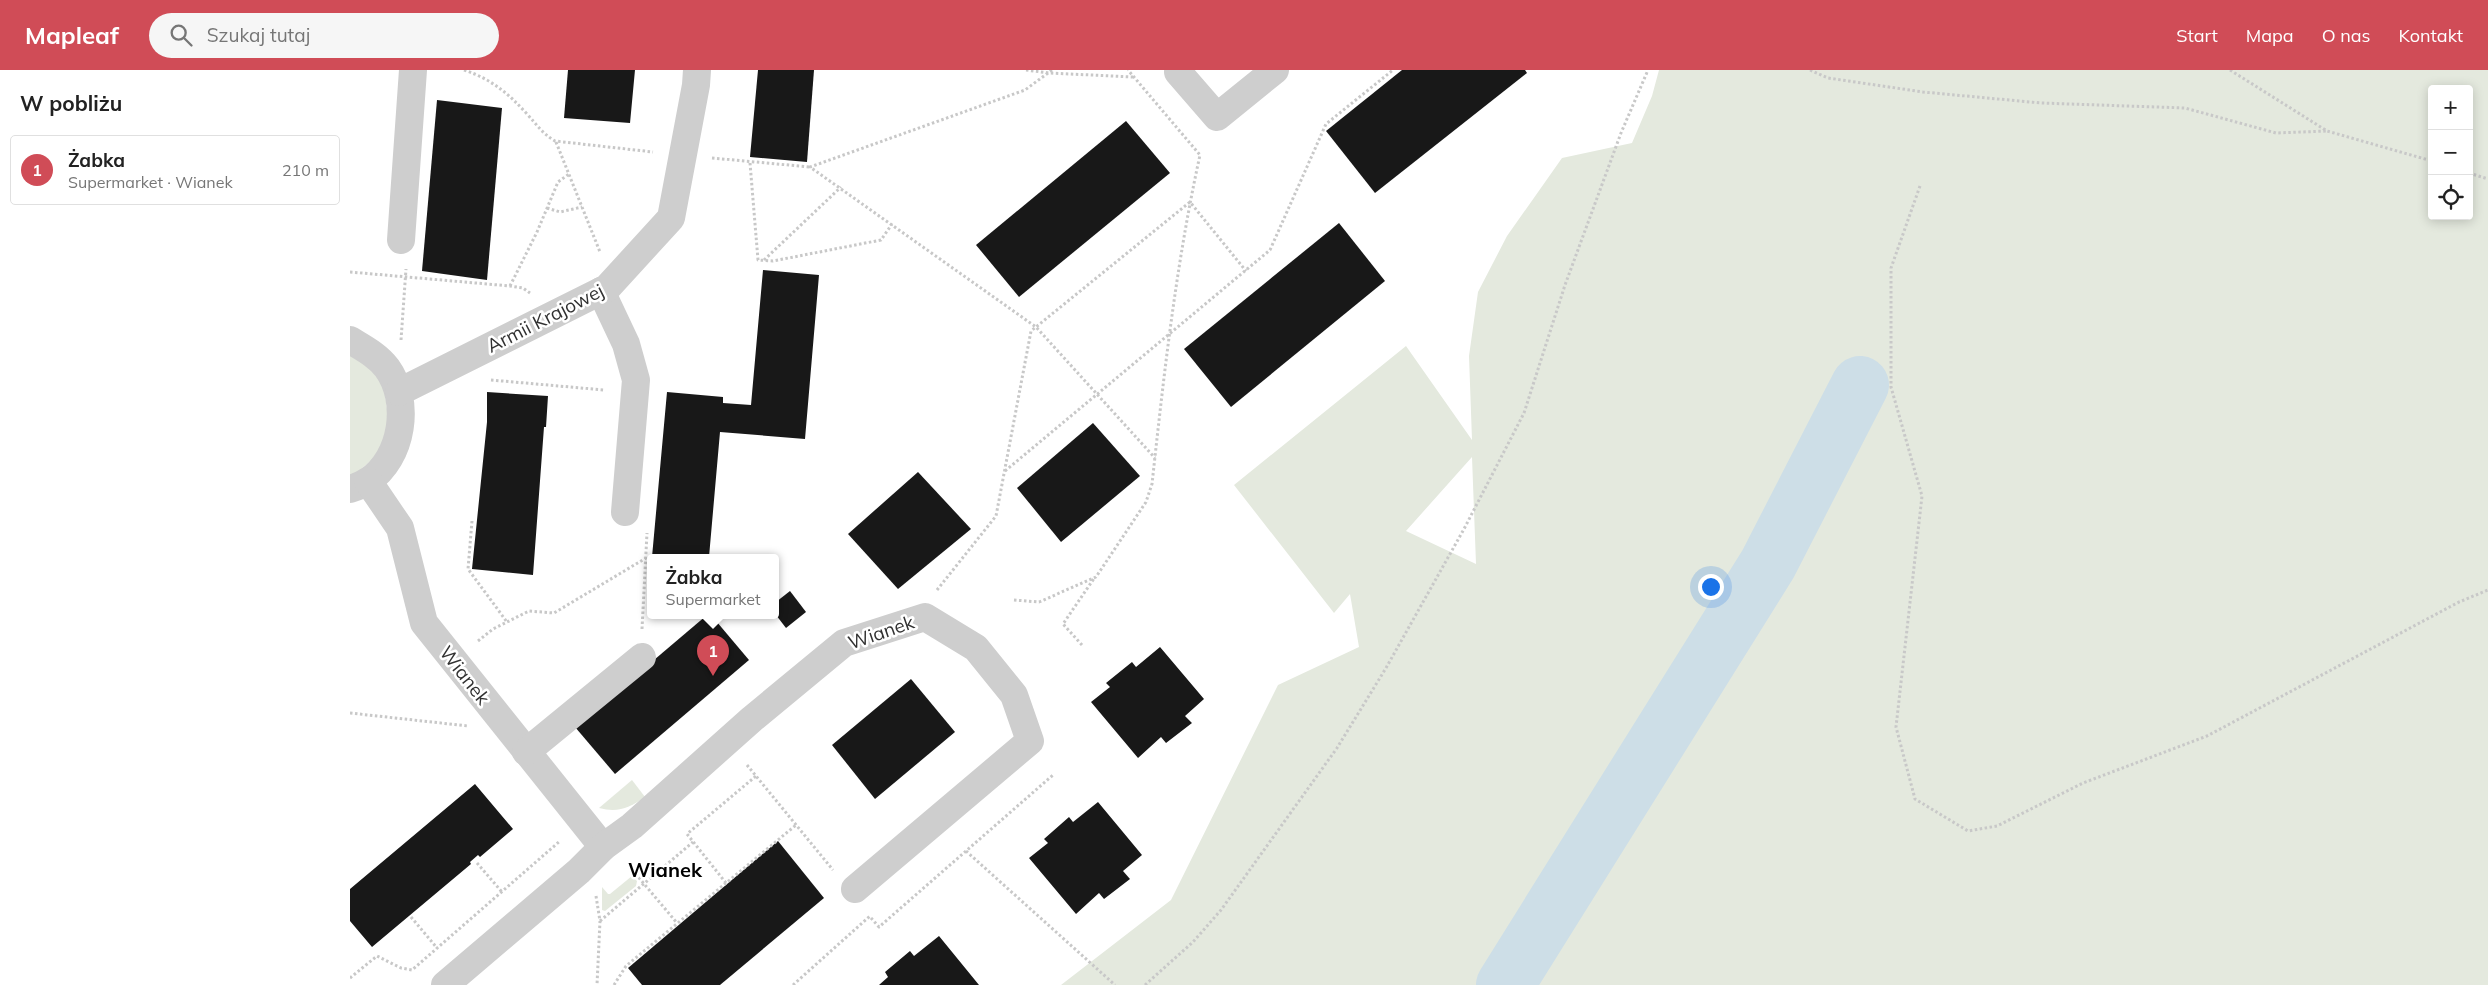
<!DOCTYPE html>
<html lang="pl">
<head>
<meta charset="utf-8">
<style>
  body { margin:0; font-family:Mulish,sans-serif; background:#f6f6f6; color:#222 }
  .controls { position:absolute; right:15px; top:15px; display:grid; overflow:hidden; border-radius:5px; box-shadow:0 2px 12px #0003 }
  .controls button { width:45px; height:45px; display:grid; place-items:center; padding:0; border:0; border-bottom:1px solid #e0e0e0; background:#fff; color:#222; font:25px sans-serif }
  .you { position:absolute; left:1360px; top:516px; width:18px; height:18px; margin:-12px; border:4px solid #fff; border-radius:50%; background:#1a73e8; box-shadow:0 0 0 8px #1a73e833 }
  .badge { display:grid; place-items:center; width:32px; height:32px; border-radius:50%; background:#d04c57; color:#fff; font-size:16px; font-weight:700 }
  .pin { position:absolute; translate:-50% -41px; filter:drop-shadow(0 1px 2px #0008) }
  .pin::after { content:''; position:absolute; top:26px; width:18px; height:15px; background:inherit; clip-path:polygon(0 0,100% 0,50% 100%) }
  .popup { position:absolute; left:297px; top:484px; width:132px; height:65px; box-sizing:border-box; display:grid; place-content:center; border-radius:5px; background:#fff; filter:drop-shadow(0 1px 4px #0005); font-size:16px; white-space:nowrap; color:#767676 }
  .popup b { font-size:19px; color:#222 }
  .popup::after { content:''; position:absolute; left:50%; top:100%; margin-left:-10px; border:10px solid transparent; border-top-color:#fff }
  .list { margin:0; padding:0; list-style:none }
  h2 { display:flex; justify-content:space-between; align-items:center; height:65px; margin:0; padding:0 20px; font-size:21px }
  h2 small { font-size:16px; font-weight:400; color:#767676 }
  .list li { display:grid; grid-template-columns:32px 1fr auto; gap:15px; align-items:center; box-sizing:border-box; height:70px; margin:0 10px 10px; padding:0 10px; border:1px solid #e0e0e0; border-radius:5px }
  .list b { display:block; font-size:19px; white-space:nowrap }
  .list p { margin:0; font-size:16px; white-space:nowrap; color:#767676 }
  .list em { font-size:16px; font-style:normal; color:#767676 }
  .icon { flex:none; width:28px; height:28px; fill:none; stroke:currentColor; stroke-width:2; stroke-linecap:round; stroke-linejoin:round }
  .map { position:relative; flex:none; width:2138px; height:915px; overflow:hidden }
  header { display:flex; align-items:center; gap:30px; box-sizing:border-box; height:70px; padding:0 25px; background:#d04c57; color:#fff }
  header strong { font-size:24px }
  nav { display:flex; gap:28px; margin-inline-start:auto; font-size:18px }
  .search { width:350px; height:45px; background:#f6f6f6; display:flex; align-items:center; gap:12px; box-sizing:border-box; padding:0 18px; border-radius:28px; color:#767676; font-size:19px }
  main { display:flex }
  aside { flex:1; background:#fff }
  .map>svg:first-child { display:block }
</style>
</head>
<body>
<header>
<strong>Mapleaf</strong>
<div class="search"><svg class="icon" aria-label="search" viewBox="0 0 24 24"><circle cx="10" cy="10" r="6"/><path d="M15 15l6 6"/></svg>Szukaj tutaj</div>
<nav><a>Start</a><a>Mapa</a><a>O nas</a><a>Kontakt</a></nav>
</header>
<main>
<aside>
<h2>W pobliżu<small></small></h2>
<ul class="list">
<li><span class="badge">1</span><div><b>Żabka</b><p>Supermarket · Wianek</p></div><em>210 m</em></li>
</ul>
</aside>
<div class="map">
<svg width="2138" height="915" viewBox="0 0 2138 915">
  <rect width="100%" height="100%" fill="#fff"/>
  <g fill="#e4e9de" fill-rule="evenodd">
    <path d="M 1309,0 L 2138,0 L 2138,915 L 711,915 L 821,830 L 928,615 L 1009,577 L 1000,524 L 984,543 L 884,415 L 1056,276 L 1122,370 L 1119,286 L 1128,222 L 1157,166 L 1212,88 L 1282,73 L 1302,26 ZM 2082,19 L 2119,19 L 2119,146 L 2082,146 ZM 1122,387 L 1126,494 L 1056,461 Z"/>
    <path d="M 0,283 L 15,290 L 34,315 L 39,356 L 28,385 L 0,408 Z"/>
    <path d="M 282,710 L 295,727 C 279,738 268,743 249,738 Z"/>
    <path d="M 282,806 L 287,811 L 286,816 L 255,841 L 252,840 L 252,817 L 258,824 L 260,824 Z"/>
  </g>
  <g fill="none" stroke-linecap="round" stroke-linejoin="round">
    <path stroke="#cddee7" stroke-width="58" d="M 1155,915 L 1418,494 L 1510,315"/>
  </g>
  <g fill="#181818">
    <path d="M 218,0 L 285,0 L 280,53 L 214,48 Z"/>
    <path d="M 408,0 L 464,0 L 457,92 L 400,87 Z"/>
    <path d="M 1052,0 L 1175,0 L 1177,3 L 1025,123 L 976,61 Z"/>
    <path d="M 87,30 L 152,38 L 137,210 L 72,201 Z"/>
    <path d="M 776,51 L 820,103 L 669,227 L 626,175 Z"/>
    <path d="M 989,153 L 1035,211 L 881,337 L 834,279 Z"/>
    <path d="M 413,200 L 469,205 L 455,369 L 370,362 L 359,487 L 302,487 L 317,322 L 373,327 L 373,333 L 401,335 Z"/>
    <path d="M 137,322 L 198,326 L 196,357 L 194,357 L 183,505 L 122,499 L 137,352 Z"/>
    <path d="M 743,353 L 790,406 L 711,472 L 667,418 Z"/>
    <path d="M 568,402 L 621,459 L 548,519 L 498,464 Z"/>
    <path d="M 440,521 L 456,542 L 436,558 L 426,545 L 426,532 Z"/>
    <path d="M 357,545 L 361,545 L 399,590 L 265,704 L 225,657 Z"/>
    <path d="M 810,577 L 854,629 L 835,646 L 842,653 L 816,673 L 811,667 L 788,688 L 741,632 L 760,617 L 756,613 L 782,592 L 786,597 Z"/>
    <path d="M 561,609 L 605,662 L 525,729 L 482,675 Z"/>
    <path d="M 125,714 L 163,759 L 130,787 L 128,785 L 120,792 L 121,794 L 22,877 L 0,851 L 0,819 Z"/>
    <path d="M 748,732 L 792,785 L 773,801 L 780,809 L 754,829 L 749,823 L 726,844 L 679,788 L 698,773 L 694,769 L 719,747 L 723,752 Z"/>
    <path d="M 428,771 L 474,828 L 370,915 L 292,915 L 278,898 Z"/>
    <path d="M 589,866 L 629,915 L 529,915 L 538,907 L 535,902 L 560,881 L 564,886 Z"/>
  </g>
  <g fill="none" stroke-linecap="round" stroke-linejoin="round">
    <g stroke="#c8c8c8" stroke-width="3" stroke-dasharray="2.5 2.5" stroke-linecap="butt">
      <path d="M 114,0 C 141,9 158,23 177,44 C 187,55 193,64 205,71 L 303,82"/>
      <path d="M 676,0 L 699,3 L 783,7"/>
      <path d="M 702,0 L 675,20 L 460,97 L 686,257 L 805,388"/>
      <path d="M 1460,0 L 1478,8 L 1573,22 L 1691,33 L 1835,38 L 1926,63 L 1977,61"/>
      <path d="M 1880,0 L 1977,61 L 2082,91"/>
      <path d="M 206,72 L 250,182"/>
      <path d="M 362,88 L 460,97"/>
      <path d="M 400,93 L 408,190 L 423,191 L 531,170 L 542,154"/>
      <path d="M 2119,103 L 2138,109"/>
      <path d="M 1570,116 L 1541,198 L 1541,317 L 1572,426 L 1546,657 L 1565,729 L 1618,761 L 1647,756 L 1733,713 L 1857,666 L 2109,532 L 2138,520"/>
      <path d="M 197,138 L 210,142 L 232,137"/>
      <path d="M 414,190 L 491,117"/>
      <path d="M 0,202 L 160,216 L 173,218 L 180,223"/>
      <path d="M 160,216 L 187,162 L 208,112 L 219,104"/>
      <path d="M 51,270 L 56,199"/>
      <path d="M 141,310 L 254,320"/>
      <path d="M 655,401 L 920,180 L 976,54 L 1043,0"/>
      <path d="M 122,451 L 118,499 L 157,552"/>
      <path d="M 587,520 L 646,446 L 681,261 L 840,132 L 896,201"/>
      <path d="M 664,530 L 689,532 L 746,507 L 796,432 L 802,414 C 814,304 826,194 850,85 L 778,0"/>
      <path d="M 292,559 L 297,463"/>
      <path d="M 128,571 L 143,559 L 179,541 L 204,543 L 296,488"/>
      <path d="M 732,575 L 713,554 L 745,507"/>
      <path d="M 0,643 L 118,656"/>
      <path d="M 397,695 L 483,800"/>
      <path d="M 616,781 L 765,915"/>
      <path d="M 127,793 L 152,822"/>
      <path d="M 279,796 L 327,853"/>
      <path d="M 376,813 L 337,764 L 406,706"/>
      <path d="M 246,826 L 250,851 L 247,915"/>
      <path d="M 61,847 L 87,878"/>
      <path d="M 521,848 L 529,857 L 703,705"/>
      <path d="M 250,851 L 343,772"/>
      <path d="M 0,908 L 27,886 L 51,898 L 62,900 L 210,771"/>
      <path d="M 264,915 L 276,896 L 446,755"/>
      <path d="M 443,915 L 520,846"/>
      <path d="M 795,915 L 843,872 L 871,840 L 987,678 L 1036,598 L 1114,459 L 1174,343 L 1215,215 L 1271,63 L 1298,0"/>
    </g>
    <g stroke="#cecece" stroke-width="28">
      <path d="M 828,2 L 867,47 L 925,0"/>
      <path d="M 51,170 L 63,0"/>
      <path d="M 251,221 L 276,274 L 286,310 L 275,442"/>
      <path d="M 0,270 C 13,278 27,285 37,298 C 61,331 53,388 18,411 C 12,415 6,417 0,419"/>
      <path d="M 49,322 L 257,218 L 321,148 L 346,15 L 347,0"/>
      <path d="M 18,411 L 50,458 L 74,553 L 253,777"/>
      <path d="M 176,682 L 292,587"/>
      <path d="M 95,915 L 229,801 L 253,777 L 282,756 L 402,649 L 494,573 L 575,547 L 626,578 L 664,625 L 680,671 L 505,819"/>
    </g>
  </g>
  <g text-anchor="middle" stroke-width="5" stroke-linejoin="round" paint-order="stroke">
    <g font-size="19" fill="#313131" stroke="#fff">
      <text transform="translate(195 248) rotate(-27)" y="7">Armii Krajowej</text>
      <text transform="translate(531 562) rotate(-19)" y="7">Wianek</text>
      <text transform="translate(115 605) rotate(52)" y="7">Wianek</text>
    </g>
    <g font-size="20" font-weight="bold" fill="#000" stroke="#fff">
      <text x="315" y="807">Wianek</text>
    </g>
  </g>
</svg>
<div class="controls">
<button>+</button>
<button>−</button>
<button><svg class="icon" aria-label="locate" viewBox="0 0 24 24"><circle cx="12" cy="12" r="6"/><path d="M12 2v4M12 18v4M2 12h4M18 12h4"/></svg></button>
</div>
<div class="you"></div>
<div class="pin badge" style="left:363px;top:606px">1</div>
<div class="popup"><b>Żabka</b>Supermarket</div>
</div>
</main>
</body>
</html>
